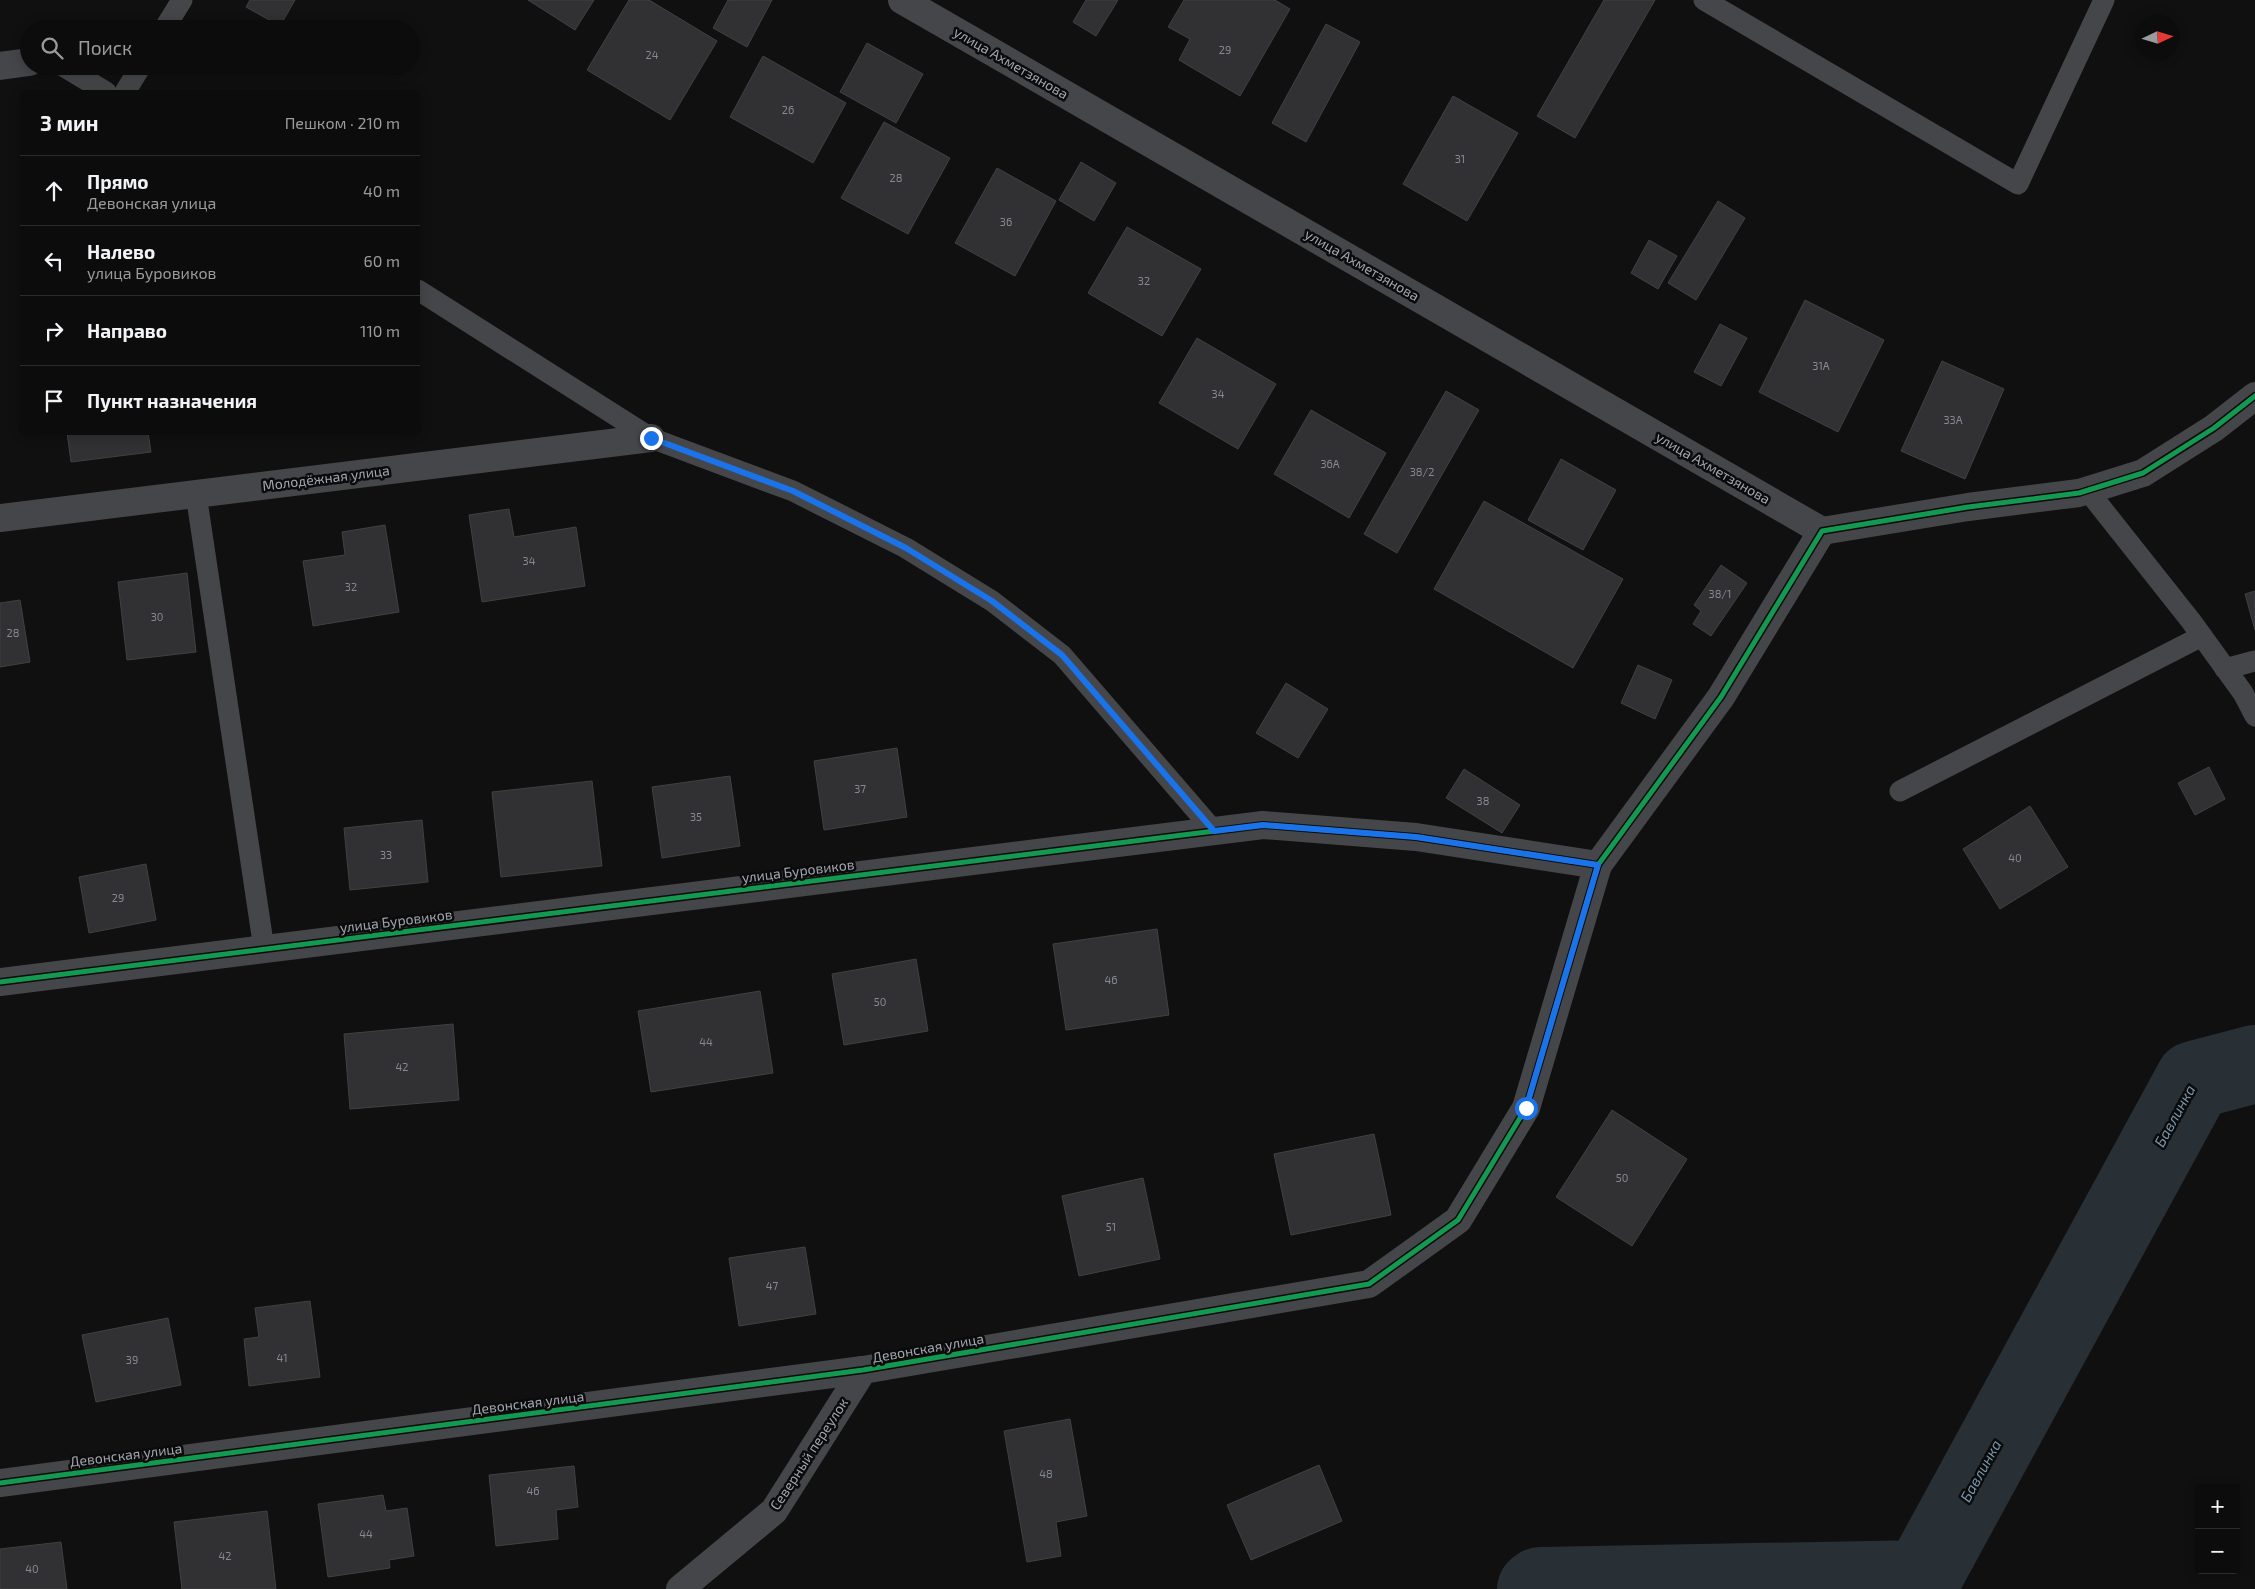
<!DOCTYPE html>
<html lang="ru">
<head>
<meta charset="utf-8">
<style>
  body { margin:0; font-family:"Exo 2",sans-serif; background:#151516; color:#f1f3f6 }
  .controls { position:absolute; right:15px; bottom:15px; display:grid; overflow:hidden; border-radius:5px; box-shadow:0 2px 12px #0003 }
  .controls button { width:45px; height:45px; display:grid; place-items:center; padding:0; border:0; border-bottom:1px solid #2c2c2e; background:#0c0c0d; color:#f1f3f6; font:25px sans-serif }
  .compass { position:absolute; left:2135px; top:15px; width:45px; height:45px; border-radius:50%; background:#0c0c0d; box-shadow:0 2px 12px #0003; rotate:86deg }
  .stop { position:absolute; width:15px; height:15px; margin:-11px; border:4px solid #1a73e8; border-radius:50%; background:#fff }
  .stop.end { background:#1a73e8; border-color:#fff; box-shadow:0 1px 5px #0008 }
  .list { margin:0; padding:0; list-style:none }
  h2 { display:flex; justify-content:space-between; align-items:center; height:65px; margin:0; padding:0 20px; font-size:21px }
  h2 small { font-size:16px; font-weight:400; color:#9a9b9d }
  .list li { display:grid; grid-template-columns:32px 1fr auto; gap:15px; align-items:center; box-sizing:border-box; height:70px; padding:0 20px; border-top:1px solid #2c2c2e }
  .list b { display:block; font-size:19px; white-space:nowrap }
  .list p { margin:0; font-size:16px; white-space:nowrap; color:#9a9b9d }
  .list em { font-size:16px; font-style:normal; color:#9a9b9d }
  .icon { flex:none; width:28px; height:28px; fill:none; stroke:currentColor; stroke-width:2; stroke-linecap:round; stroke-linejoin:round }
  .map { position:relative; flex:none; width:2255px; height:1589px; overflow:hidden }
  .search { position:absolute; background:#0c0c0d; box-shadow:0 2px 12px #0003; left:20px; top:20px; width:400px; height:55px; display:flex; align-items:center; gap:12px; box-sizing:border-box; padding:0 18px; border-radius:28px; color:#9a9b9d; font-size:19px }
  .panel { position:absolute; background:#0c0c0d; box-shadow:0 2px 12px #0003; left:20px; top:90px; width:400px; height:345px; border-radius:5px }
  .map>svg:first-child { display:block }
</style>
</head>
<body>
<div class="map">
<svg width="2255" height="1589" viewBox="0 0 2255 1589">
  <rect width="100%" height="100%" fill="#101011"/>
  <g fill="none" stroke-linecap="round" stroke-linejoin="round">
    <path stroke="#283035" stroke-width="78" d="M 1536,1589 L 1540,1586 L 1922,1579 L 2194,1080 L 2255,1064"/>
  </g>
  <g fill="#313133" stroke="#404144">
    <path d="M 250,0 L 295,0 L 280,26 L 246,7 Z"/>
    <path d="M 528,0 L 594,0 L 575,30 Z"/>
    <path d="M 629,0 L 649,0 L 717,41 L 670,120 L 587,70 Z"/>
    <path d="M 728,0 L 772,0 L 747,47 L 713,28 Z"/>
    <path d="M 1086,0 L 1118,0 L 1096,36 L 1073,22 Z"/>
    <path d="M 1184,0 L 1275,0 L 1290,9 L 1240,96 L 1179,60 L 1190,39 L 1168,27 Z"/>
    <path d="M 1604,0 L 1655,0 L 1575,138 L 1537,116 Z"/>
    <path d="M 1326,24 L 1360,42 L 1306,142 L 1272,123 Z"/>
    <path d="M 867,43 L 923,74 L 896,123 L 840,92 Z"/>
    <path d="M 763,56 L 846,103 L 813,163 L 730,117 Z"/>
    <path d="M 1453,96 L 1518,133 L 1467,221 L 1403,184 Z"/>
    <path d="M 884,122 L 950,158 L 908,234 L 841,198 Z"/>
    <path d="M 1081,162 L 1116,183 L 1094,221 L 1059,200 Z"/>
    <path d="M 997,168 L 1056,201 L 1015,276 L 955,243 Z"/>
    <path d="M 1718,201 L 1745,218 L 1696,300 L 1668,283 Z"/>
    <path d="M 1127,227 L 1201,269 L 1162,336 L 1088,293 Z"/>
    <path d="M 1649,240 L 1677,256 L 1658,289 L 1631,273 Z"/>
    <path d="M 1805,300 L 1884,340 L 1838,432 L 1759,392 Z"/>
    <path d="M 1720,324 L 1747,338 L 1721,386 L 1694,372 Z"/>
    <path d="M 1197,338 L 1276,384 L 1238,449 L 1159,403 Z"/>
    <path d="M 1942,361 L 2004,389 L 1965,479 L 1901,451 Z"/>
    <path d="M 1446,391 L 1479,410 L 1397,553 L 1364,534 Z"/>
    <path d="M 1311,410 L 1386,453 L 1349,518 L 1274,474 Z"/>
    <path d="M 67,432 L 148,432 L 151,452 L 71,462 Z"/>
    <path d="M 1561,459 L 1616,490 L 1583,550 L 1528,520 Z"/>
    <path d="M 1484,501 L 1623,579 L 1573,668 L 1434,589 Z"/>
    <path d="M 509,509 L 514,537 L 576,527 L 585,586 L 482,602 L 469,515 Z"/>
    <path d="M 385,525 L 399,612 L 313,626 L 303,561 L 345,555 L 342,532 Z"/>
    <path d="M 1721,565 L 1747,583 L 1711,636 L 1693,624 L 1701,611 L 1694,605 Z"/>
    <path d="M 187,573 L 196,652 L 127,660 L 118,582 Z"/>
    <path d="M 2255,591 L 2255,630 L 2245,594 Z"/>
    <path d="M 20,600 L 30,662 L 0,667 L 0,603 Z"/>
    <path d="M 1638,665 L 1672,680 L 1655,719 L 1621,703 Z"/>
    <path d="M 1286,683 L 1328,709 L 1298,758 L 1256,733 Z"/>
    <path d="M 897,748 L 907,817 L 824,830 L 814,761 Z"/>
    <path d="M 2209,767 L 2225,799 L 2195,815 L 2178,783 Z"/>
    <path d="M 1464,769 L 1520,805 L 1502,833 L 1446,798 Z"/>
    <path d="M 730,776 L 740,846 L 662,858 L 652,787 Z"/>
    <path d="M 592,781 L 602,866 L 501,877 L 492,792 Z"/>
    <path d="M 2030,806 L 2068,867 L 2000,909 L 1963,849 Z"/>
    <path d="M 422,820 L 428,882 L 350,890 L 344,828 Z"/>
    <path d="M 146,864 L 156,920 L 89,933 L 79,877 Z"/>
    <path d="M 1157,929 L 1169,1015 L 1066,1030 L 1053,944 Z"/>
    <path d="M 916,959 L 928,1031 L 844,1045 L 832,974 Z"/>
    <path d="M 760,991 L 773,1073 L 651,1092 L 638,1011 Z"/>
    <path d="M 453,1024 L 459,1100 L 350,1109 L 344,1034 Z"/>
    <path d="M 1612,1110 L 1687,1159 L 1632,1246 L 1556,1197 Z"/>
    <path d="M 1374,1134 L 1391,1215 L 1291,1235 L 1274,1154 Z"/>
    <path d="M 1143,1178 L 1160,1259 L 1079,1276 L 1062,1196 Z"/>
    <path d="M 805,1247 L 816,1314 L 739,1326 L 729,1258 Z"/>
    <path d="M 310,1301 L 320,1377 L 249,1386 L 244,1339 L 259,1337 L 255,1308 Z"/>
    <path d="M 168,1318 L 181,1385 L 96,1402 L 82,1335 Z"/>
    <path d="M 1070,1419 L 1087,1516 L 1056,1522 L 1061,1556 L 1027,1562 L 1004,1431 Z"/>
    <path d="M 1319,1465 L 1342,1521 L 1251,1560 L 1227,1505 Z"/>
    <path d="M 574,1466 L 578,1507 L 556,1510 L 558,1539 L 496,1546 L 489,1475 Z"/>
    <path d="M 383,1495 L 386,1511 L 407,1508 L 414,1556 L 389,1560 L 390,1568 L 328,1577 L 318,1504 Z"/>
    <path d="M 267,1511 L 276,1589 L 182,1589 L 174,1522 Z"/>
    <path d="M 61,1542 L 67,1589 L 0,1589 L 0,1549 Z"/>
  </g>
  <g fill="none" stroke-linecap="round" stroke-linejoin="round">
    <g stroke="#454649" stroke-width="21">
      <path d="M 1704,0 L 2018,184 L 2104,0"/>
      <path d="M 164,29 L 182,0"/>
      <path d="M 63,66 L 106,92"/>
      <path d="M 125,92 L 141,66"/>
      <path d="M 418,290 L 651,438 L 793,491 L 906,548 L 992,601 L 1062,655 L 1214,831"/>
      <path d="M 2088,491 L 2191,621 L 2243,693 L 2255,716"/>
      <path d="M 196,494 L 264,949"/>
      <path d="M 2225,669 L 2255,661"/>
      <path d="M 1900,791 L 2202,636"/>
    </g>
    <g stroke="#454649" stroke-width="28">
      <path d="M 902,0 L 1822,531"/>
      <path d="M 0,66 L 29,62"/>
      <path d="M 0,518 L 651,438"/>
      <path d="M 0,982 L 1263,825 L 1416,837 L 1598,865"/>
      <path d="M 0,1483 L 863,1370 L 1369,1284 L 1458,1220 L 1526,1108 L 1598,865 L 1721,697 L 1822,531 L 1968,507 L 2079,493 L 2143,473 L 2214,428 L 2255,396"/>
      <path d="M 680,1589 L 774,1511 L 863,1370"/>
    </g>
    <g stroke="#0b0b0c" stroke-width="8">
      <g id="cycleway">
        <path d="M 0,982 L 1263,825 L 1416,837 L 1598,865"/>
        <path d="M 0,1483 L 863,1370 L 1369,1284 L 1458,1220 L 1526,1108 L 1598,865 L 1721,697 L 1822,531 L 1968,507 L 2079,493 L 2143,473 L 2214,428 L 2255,396"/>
      </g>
    </g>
    <use href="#cycleway" stroke="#139951" stroke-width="5"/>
  </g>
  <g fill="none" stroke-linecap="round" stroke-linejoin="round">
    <path stroke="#1a73e8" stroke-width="6" d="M 651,438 L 793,491 L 906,548 L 992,601 L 1062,655 L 1214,831 L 1263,825 L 1416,837 L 1598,865 L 1526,1108"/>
  </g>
  <g text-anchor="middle" stroke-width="5" stroke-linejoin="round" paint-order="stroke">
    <g font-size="11" fill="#868a92">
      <text x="1225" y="54">29</text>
      <text x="652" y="59">24</text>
      <text x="788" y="114">26</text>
      <text x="1460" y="163">31</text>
      <text x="896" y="182">28</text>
      <text x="1006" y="226">36</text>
      <text x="1144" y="285">32</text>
      <text x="1821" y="370">31А</text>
      <text x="1218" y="398">34</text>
      <text x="1953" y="424">33А</text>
      <text x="1330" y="468">36А</text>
      <text x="1422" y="476">38/2</text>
      <text x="529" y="565">34</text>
      <text x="351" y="591">32</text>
      <text x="1720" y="598">38/1</text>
      <text x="157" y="621">30</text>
      <text x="13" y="637">28</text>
      <text x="860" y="793">37</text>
      <text x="1483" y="805">38</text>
      <text x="696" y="821">35</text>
      <text x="386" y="859">33</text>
      <text x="2015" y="862">40</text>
      <text x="118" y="902">29</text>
      <text x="1111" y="984">46</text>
      <text x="880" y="1006">50</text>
      <text x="706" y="1046">44</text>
      <text x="402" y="1071">42</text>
      <text x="1622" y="1182">50</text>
      <text x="1111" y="1231">51</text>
      <text x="772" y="1290">47</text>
      <text x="282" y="1362">41</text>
      <text x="132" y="1364">39</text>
      <text x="1046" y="1478">48</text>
      <text x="533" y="1495">46</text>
      <text x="366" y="1538">44</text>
      <text x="225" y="1560">42</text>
      <text x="32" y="1573">40</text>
    </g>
    <g font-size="14" fill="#a2a7b1" stroke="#0b0b0c">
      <text transform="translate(1011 63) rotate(30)" y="5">улица Ахметзянова</text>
      <text transform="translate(1362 265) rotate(30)" y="5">улица Ахметзянова</text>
      <text transform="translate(1713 468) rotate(30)" y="5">улица Ахметзянова</text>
      <text transform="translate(326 478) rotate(-7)" y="5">Молодёжная улица</text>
      <text transform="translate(798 871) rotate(-7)" y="5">улица Буровиков</text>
      <text transform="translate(396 921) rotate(-7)" y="5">улица Буровиков</text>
      <text transform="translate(928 1348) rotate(-10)" y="5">Девонская улица</text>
      <text transform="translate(528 1403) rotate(-7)" y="5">Девонская улица</text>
      <text transform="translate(809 1454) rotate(-57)" y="5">Северный переулок</text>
      <text transform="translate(126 1455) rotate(-7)" y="5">Девонская улица</text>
    </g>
    <g font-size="15" font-style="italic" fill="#7a95ab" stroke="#0b0b0c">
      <text transform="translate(2175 1116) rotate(-61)" y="5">Бавлинка</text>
      <text transform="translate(1981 1471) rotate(-61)" y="5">Бавлинка</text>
    </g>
  </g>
</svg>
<div class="controls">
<button>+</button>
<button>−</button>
</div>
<svg class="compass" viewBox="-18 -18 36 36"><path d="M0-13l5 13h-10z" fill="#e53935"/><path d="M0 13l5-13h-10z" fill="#9a9b9d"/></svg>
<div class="stop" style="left:1526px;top:1108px"></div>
<div class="stop end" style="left:651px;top:438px"></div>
<div class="search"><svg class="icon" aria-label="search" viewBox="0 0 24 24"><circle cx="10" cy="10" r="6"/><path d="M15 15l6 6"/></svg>Поиск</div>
<section class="panel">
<h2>3 мин<small>Пешком · 210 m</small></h2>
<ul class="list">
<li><svg class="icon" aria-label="ahead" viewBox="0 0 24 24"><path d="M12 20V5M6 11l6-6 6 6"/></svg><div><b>Прямо</b><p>Девонская улица</p></div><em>40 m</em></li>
<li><svg class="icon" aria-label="left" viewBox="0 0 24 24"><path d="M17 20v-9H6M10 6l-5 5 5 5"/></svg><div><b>Налево</b><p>улица Буровиков</p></div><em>60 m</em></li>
<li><svg class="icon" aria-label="right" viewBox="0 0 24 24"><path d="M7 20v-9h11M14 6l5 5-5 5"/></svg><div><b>Направо</b></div><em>110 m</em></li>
<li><svg class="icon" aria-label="arrive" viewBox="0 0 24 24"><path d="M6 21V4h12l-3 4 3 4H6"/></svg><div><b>Пункт назначения</b></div></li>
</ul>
</section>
</div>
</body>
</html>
